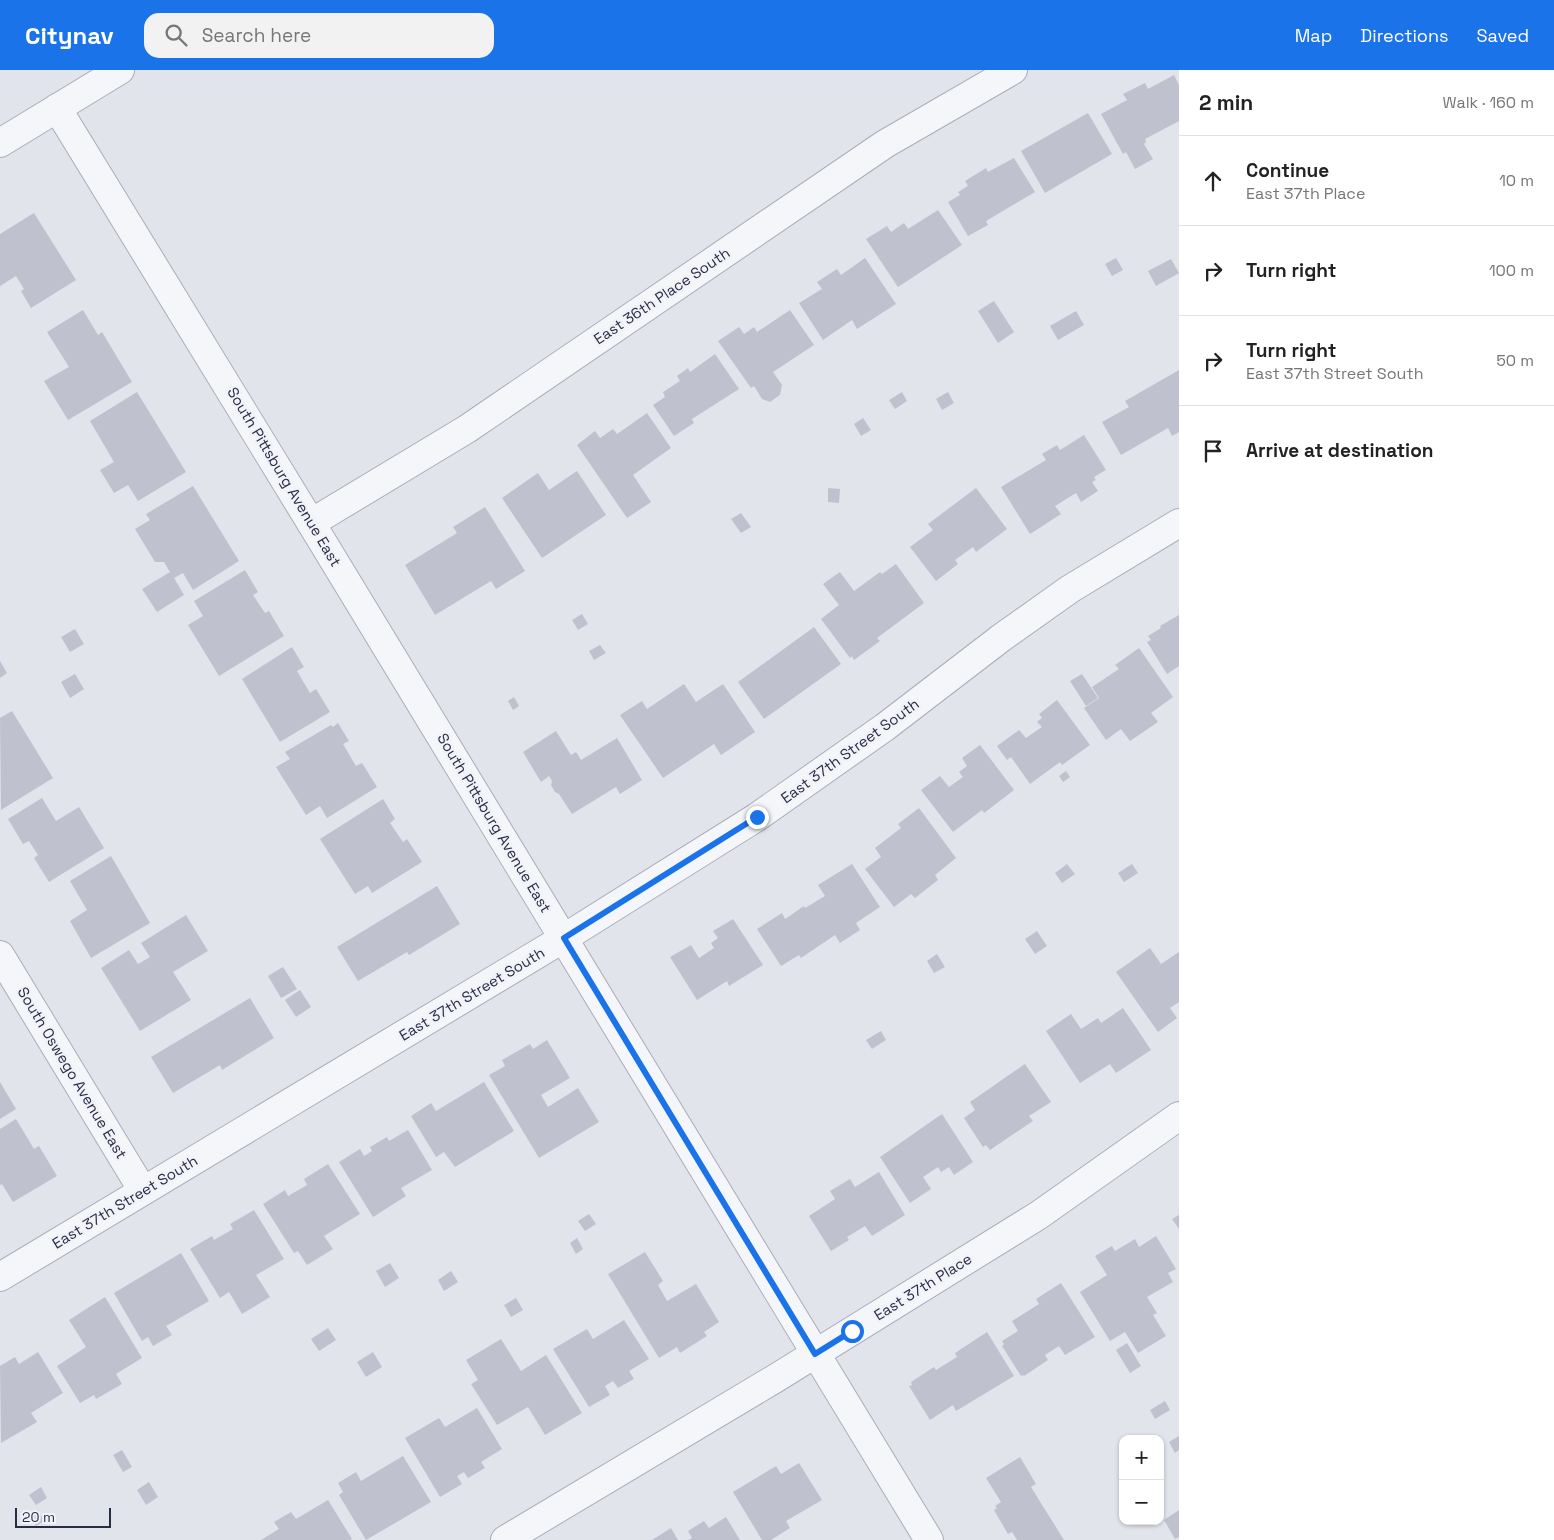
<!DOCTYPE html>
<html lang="en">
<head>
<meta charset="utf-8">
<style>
  body { margin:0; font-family:"Space Grotesk",sans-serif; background:#f2f2f2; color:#222 }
  .controls { position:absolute; right:15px; bottom:15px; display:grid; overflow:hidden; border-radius:10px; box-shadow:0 1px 4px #0004 }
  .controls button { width:45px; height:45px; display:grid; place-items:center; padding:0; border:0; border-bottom:1px solid #e0e0e0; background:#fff; color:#222; font:25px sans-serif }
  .scale { position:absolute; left:15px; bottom:12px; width:96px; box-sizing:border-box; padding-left:5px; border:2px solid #292c45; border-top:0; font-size:14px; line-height:18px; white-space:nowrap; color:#292c45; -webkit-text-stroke:4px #f2f3f8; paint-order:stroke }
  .stop { position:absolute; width:15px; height:15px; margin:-11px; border:4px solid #1a73e8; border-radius:50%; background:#fff }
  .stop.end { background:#1a73e8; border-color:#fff; box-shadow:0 1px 5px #0008 }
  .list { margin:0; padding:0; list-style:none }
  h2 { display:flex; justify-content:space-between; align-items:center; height:65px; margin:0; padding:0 20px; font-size:21px }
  h2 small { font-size:16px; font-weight:400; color:#767676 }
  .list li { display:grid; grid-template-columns:32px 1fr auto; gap:15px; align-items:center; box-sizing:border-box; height:90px; padding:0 20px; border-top:1px solid #e0e0e0 }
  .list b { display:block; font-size:19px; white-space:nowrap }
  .list p { margin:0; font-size:16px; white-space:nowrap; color:#767676 }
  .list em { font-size:16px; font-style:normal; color:#767676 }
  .icon { flex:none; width:28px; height:28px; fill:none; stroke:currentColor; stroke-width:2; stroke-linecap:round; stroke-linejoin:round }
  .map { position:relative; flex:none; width:1179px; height:1470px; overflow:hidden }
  header { display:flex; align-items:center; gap:30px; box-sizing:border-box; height:70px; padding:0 25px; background:#1a73e8; color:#fff }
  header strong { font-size:24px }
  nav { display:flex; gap:28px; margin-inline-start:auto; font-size:18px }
  .search { width:350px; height:45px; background:#f2f2f2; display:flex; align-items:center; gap:12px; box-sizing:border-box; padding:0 18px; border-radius:15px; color:#767676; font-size:19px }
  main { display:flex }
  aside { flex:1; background:#fff }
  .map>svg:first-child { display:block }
</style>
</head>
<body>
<header>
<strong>Citynav</strong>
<div class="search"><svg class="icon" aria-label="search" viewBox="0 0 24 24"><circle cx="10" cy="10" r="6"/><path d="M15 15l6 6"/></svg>Search here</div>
<nav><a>Map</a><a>Directions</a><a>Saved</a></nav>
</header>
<main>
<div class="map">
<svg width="1179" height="1470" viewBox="0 0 1179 1470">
  <rect width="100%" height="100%" fill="#e2e4eb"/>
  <g fill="#bfc1cf">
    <path d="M 1174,5 L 1179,15 L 1179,51 L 1145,69 L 1146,72 L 1144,74 L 1153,89 L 1135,99 L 1126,82 L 1123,84 L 1101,44 L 1127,30 L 1123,24 L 1145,13 L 1148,19 Z"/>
    <path d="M 1088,43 L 1112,84 L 1045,123 L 1021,81 Z"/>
    <path d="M 1014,88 L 1035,122 L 986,151 L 988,155 L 968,166 L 948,132 L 960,125 L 958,122 L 968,116 L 965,111 L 986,98 L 988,102 Z"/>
    <path d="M 938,140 L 962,175 L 898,217 L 866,169 L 887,156 L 891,162 L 904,153 L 908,159 Z"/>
    <path d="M 34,143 L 76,210 L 31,238 L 21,221 L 24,219 L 16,206 L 0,216 L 0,164 Z"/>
    <path d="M 865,188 L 896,234 L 857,259 L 852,250 L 823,270 L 799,233 L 822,219 L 817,212 L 837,199 L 841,205 Z"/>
    <path d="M 1116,188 L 1123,200 L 1112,206 L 1105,194 Z"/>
    <path d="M 1171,189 L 1179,203 L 1156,216 L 1148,201 Z"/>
    <path d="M 994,231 L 1014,262 L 998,273 L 978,241 Z"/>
    <path d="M 83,240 L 98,265 L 102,262 L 132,312 L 68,350 L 44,311 L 69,297 L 47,262 Z"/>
    <path d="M 790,240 L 814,275 L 773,302 L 782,315 L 780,325 L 770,332 L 762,329 L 754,316 L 751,318 L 718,271 L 739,257 L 744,264 L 754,257 L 757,262 Z"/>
    <path d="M 1076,241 L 1084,255 L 1058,270 L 1050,256 Z"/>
    <path d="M 715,284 L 739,319 L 692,349 L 694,353 L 674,366 L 653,335 L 665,327 L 663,322 L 680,311 L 677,306 L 688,298 L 690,302 Z"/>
    <path d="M 1179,300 L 1179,362 L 1172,366 L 1168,358 L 1121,385 L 1102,352 L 1129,337 L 1125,331 Z"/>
    <path d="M 137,322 L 186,402 L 138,431 L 128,415 L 114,423 L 100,400 L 114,392 L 90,351 Z"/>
    <path d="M 902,322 L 907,331 L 895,339 L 889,330 Z"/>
    <path d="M 948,322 L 954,333 L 942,340 L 936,329 Z"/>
    <path d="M 647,343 L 671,378 L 633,405 L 651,432 L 627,448 L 577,375 L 595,361 L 600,368 L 613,359 L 617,364 Z"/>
    <path d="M 863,348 L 871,360 L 861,366 L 854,354 Z"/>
    <path d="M 1084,365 L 1106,400 L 1094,407 L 1096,410 L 1092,412 L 1098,421 L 1081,432 L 1076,423 L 1055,436 L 1061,444 L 1030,464 L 1001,417 L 1046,390 L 1042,384 L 1057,375 L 1060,380 Z"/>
    <path d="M 577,401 L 606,445 L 542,488 L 502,428 L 538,403 L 549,420 Z"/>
    <path d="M 193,416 L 239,491 L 193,520 L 183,503 L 174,508 L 184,525 L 157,542 L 142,519 L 170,502 L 164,492 L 155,492 L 135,459 L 150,450 L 146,444 Z"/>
    <path d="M 828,418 L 840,419 L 839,433 L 828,432 Z"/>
    <path d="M 976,418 L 1007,459 L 976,482 L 973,477 L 955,490 L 958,494 L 936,511 L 910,477 L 933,460 L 928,454 Z"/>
    <path d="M 485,437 L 525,501 L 496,519 L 491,511 L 435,545 L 405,495 L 457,463 L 453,457 Z"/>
    <path d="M 741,443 L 751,457 L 741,463 L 731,449 Z"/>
    <path d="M 896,494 L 924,533 L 877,568 L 880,571 L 854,590 L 852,586 L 850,588 L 821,549 L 839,535 L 823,514 L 840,502 L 854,521 L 880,502 L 882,504 Z"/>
    <path d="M 245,500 L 258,522 L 253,525 L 265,543 L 269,541 L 284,566 L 219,606 L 188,555 L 203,546 L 194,531 Z"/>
    <path d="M 582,544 L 588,554 L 578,560 L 572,550 Z"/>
    <path d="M 1179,545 L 1179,596 L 1167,604 L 1147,572 L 1151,570 L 1148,566 L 1161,558 L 1160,556 Z"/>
    <path d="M 814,557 L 841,594 L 764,649 L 738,612 Z"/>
    <path d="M 75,559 L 84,574 L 70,582 L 61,567 Z"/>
    <path d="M 600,575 L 606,583 L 594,590 L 589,581 Z"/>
    <path d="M 292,577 L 304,597 L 297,601 L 310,623 L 316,619 L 330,642 L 280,672 L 242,609 Z"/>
    <path d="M 1139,578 L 1173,627 L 1151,643 L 1158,652 L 1130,671 L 1121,659 L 1106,670 L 1084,638 L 1099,628 L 1092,617 L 1119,599 L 1115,595 Z"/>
    <path d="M 0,591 L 7,603 L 0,608 Z"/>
    <path d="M 75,604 L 84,619 L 70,628 L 61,612 Z"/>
    <path d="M 1082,604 L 1098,628 L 1086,636 L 1070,611 Z"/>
    <path d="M 684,614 L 696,632 L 723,614 L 755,662 L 721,685 L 714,674 L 663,708 L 620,645 L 642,631 L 647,639 Z"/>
    <path d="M 514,627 L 519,636 L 513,640 L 508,631 Z"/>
    <path d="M 1057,630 L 1090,675 L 1062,695 L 1060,692 L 1030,714 L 1011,687 L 1007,690 L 997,676 L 1019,660 L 1026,668 L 1042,657 L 1037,652 L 1042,648 L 1039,644 Z"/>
    <path d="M 12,641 L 53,708 L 1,740 L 0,648 Z"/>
    <path d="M 338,653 L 349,671 L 343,674 L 356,696 L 362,693 L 377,717 L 327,748 L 320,736 L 306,745 L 276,697 L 290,689 L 285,682 L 331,655 L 333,657 Z"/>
    <path d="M 556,661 L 571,685 L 576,682 L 581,690 L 617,668 L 642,710 L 620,724 L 616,717 L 572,744 L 559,724 L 555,722 L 551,715 L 552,711 L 549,706 L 541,712 L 523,682 Z"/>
    <path d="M 980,675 L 1014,720 L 984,743 L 982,740 L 953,762 L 921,720 L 940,706 L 949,717 L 963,707 L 959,702 L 967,696 L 962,688 Z"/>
    <path d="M 1066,701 L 1070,707 L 1063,712 L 1059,706 Z"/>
    <path d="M 42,728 L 56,751 L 79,737 L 104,778 L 49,812 L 34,788 L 38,785 L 29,771 L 23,774 L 8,749 Z"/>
    <path d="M 383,729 L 395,749 L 390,753 L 403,772 L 407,769 L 422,792 L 372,823 L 368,816 L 355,824 L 320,769 Z"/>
    <path d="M 919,738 L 956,788 L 935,805 L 938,810 L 915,828 L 911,824 L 894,837 L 865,799 L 881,787 L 875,778 L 901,758 L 898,754 Z"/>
    <path d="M 111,786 L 150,853 L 91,888 L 70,851 L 87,840 L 70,811 Z"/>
    <path d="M 852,794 L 880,837 L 856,853 L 860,860 L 840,873 L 835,865 L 801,888 L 799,885 L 781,896 L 757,859 L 782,843 L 785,849 L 804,836 L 805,838 L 825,826 L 818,815 Z"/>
    <path d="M 1067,794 L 1075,804 L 1062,813 L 1055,803 Z"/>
    <path d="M 1132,794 L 1138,803 L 1124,812 L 1118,803 Z"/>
    <path d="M 437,816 L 460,854 L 409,885 L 407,882 L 358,911 L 337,877 Z"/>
    <path d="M 186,845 L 208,881 L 173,902 L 191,930 L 140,961 L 101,898 L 129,880 L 138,894 L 150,887 L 141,873 Z"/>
    <path d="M 733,849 L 763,895 L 729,916 L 727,911 L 697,930 L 670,887 L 691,875 L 699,888 L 714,878 L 711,873 L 718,868 L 713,861 Z"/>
    <path d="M 1037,861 L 1047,876 L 1035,884 L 1025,869 Z"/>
    <path d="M 1150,878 L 1161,894 L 1179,882 L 1179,932 L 1170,938 L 1177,948 L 1158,962 L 1116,902 Z"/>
    <path d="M 937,884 L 945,897 L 934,903 L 927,891 Z"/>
    <path d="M 283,897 L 297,919 L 281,928 L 268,906 Z"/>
    <path d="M 300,920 L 311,937 L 296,947 L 285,930 Z"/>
    <path d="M 250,928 L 274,968 L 222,1000 L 220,995 L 173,1023 L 151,987 Z"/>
    <path d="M 1123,938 L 1151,980 L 1116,1003 L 1110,994 L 1080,1013 L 1046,961 L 1071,944 L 1081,959 L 1098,948 L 1101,953 Z"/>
    <path d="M 881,961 L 886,970 L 872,979 L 866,970 Z"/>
    <path d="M 547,970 L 570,1008 L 541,1025 L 548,1037 L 578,1018 L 599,1052 L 539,1088 L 489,1005 L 505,996 L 502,990 L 530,974 L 533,979 Z"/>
    <path d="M 1025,994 L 1051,1032 L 1029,1046 L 1033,1051 L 990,1080 L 986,1075 L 983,1077 L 964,1048 L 975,1040 L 970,1032 Z"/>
    <path d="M 0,1012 L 16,1039 L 0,1049 Z"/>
    <path d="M 484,1012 L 514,1061 L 455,1097 L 444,1082 L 436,1087 L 411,1046 L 431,1033 L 436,1041 Z"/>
    <path d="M 942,1044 L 973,1092 L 954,1105 L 949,1097 L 941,1102 L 938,1097 L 923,1107 L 931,1119 L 910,1133 L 880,1087 Z"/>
    <path d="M 16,1049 L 34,1079 L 39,1076 L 57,1106 L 13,1132 L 2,1114 L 0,1115 L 0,1059 Z"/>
    <path d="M 408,1060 L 432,1100 L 401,1118 L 406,1126 L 373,1147 L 339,1092 L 360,1079 L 364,1086 L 372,1081 L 370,1077 L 387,1067 L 389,1071 Z"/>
    <path d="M 328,1094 L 360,1144 L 324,1166 L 333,1179 L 307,1195 L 298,1181 L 294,1183 L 263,1134 L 285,1120 L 288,1126 L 307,1115 L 304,1109 Z"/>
    <path d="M 879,1102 L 905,1145 L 872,1166 L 865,1156 L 847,1167 L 849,1170 L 831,1181 L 809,1146 L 835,1129 L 830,1121 L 850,1109 L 855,1117 Z"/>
    <path d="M 254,1140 L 284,1189 L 256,1205 L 270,1227 L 242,1244 L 229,1222 L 220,1228 L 190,1179 L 212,1166 L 214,1170 L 233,1159 L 230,1154 Z"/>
    <path d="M 589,1144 L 596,1154 L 585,1161 L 578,1151 Z"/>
    <path d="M 1179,1145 L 1179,1159 L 1172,1149 Z"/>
    <path d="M 1156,1166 L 1176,1199 L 1168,1203 L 1173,1212 L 1147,1227 L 1157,1243 L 1153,1245 L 1166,1266 L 1138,1283 L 1125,1262 L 1110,1271 L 1080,1222 L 1107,1205 L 1095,1186 L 1112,1176 L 1115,1181 L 1135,1169 L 1139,1177 Z"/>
    <path d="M 577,1168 L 583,1179 L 576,1184 L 570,1173 Z"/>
    <path d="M 645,1182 L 663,1211 L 658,1215 L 667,1231 L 696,1214 L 719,1252 L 704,1262 L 707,1266 L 680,1283 L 677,1277 L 659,1288 L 608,1204 Z"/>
    <path d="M 181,1183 L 209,1231 L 166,1256 L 172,1265 L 153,1276 L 148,1267 L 142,1271 L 114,1223 Z"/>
    <path d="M 390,1193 L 399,1208 L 385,1217 L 376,1201 Z"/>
    <path d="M 451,1201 L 458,1212 L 444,1221 L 438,1210 Z"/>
    <path d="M 1061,1213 L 1095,1267 L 1065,1285 L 1059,1276 L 1045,1285 L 1048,1290 L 1024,1306 L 1023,1305 L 1021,1306 L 1002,1276 L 1004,1274 L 1002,1271 L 1018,1261 L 1012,1251 L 1039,1234 L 1036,1229 Z"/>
    <path d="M 105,1227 L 142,1288 L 116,1304 L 122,1314 L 96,1329 L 94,1325 L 80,1333 L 57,1296 L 86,1277 L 69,1250 Z"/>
    <path d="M 516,1228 L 523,1240 L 511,1247 L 504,1235 Z"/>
    <path d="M 624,1250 L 649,1289 L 629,1301 L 634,1309 L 618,1318 L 613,1311 L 605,1316 L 610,1325 L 589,1337 L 553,1279 L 587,1259 L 593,1269 Z"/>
    <path d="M 328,1258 L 336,1270 L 319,1281 L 311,1269 Z"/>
    <path d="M 987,1262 L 1014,1306 L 956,1341 L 953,1335 L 930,1350 L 909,1316 L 912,1315 L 911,1312 L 934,1297 L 936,1300 L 957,1287 L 955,1283 Z"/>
    <path d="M 501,1269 L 521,1301 L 546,1285 L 582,1343 L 545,1365 L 528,1337 L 497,1355 L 471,1314 L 478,1310 L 466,1290 Z"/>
    <path d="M 1127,1273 L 1141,1296 L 1130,1303 L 1116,1280 Z"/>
    <path d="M 38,1282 L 63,1323 L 31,1343 L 37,1352 L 1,1373 L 0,1296 L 15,1287 L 19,1294 Z"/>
    <path d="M 373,1282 L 382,1297 L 366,1307 L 357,1292 Z"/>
    <path d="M 1165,1331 L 1170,1340 L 1155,1349 L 1150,1340 Z"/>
    <path d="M 477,1338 L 502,1379 L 481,1392 L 485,1398 L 468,1408 L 464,1402 L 457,1406 L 462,1414 L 440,1427 L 405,1368 L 439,1348 L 445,1357 Z"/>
    <path d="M 1179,1366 L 1179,1380 L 1175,1383 L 1169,1372 Z"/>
    <path d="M 122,1380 L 132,1397 L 123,1402 L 113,1385 Z"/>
    <path d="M 403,1386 L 431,1432 L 366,1470 L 339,1425 L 343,1422 L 338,1413 L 356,1402 L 361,1411 Z"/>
    <path d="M 1020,1387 L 1036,1414 L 1031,1417 L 1064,1470 L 1017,1470 L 1012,1462 L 1008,1464 L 994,1440 L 997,1438 L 995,1436 L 1001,1432 L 986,1408 Z"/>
    <path d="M 799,1393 L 822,1430 L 786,1451 L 790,1458 L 771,1470 L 762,1470 L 733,1422 L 776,1396 L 781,1404 Z"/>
    <path d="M 149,1412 L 158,1427 L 146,1435 L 137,1420 Z"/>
    <path d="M 41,1417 L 47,1428 L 36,1435 L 29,1425 Z"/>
    <path d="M 328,1430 L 352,1469 L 350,1470 L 261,1470 L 279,1459 L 274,1452 L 291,1442 L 296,1449 Z"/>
    <path d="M 38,1440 L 44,1451 L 36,1456 L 29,1445 Z"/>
    <path d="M 1179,1440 L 1179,1467 L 1175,1469 L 1164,1450 Z"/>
    <path d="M 726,1447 L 740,1470 L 688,1470 L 692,1468 L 688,1461 L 704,1451 L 709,1458 Z"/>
    <path d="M 671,1458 L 678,1470 L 652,1470 Z"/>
  </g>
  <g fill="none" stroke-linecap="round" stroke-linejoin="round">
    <g stroke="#aaadb9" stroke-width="30">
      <g id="minor">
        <path d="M 57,38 L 311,453 L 929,1470"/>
        <path d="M 0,73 L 120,0"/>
        <path d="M 311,453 L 467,359 L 885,74 L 1013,0"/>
        <path d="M 0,885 L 143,1121"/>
        <path d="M 0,1207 L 564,868 L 757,747 L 885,657 L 1001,568 L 1070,519 L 1179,453"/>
        <path d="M 505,1470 L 776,1308 L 1039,1145 L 1179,1046"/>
      </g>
    </g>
    <use href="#minor" stroke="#f5f6f9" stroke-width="28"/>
  </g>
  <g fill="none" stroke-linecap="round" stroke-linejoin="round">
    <path stroke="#1a73e8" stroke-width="6" d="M 757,747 L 564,868 L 815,1284 L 852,1261"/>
  </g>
  <g text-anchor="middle" stroke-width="5" stroke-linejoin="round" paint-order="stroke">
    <g font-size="15" fill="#292c45" stroke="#f2f3f8">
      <text transform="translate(662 226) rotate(-34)" y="5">East 36th Place South</text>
      <text transform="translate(284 407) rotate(59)" y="5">South Pittsburg Avenue East</text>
      <text transform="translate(850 681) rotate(-36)" y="5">East 37th Street South</text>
      <text transform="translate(494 753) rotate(59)" y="5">South Pittsburg Avenue East</text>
      <text transform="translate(472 924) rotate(-31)" y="5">East 37th Street South</text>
      <text transform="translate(72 1003) rotate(59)" y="5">South Oswego Avenue East</text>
      <text transform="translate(125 1132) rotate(-31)" y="5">East 37th Street South</text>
      <text transform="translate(923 1217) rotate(-32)" y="5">East 37th Place</text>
    </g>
  </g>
</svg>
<div class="controls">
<button>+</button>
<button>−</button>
</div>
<div class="scale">20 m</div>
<div class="stop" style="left:852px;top:1261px"></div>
<div class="stop end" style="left:757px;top:747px"></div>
</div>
<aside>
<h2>2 min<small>Walk · 160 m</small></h2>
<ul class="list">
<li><svg class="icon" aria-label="ahead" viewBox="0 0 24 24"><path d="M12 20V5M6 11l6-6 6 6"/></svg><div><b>Continue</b><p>East 37th Place</p></div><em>10 m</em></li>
<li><svg class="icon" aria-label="right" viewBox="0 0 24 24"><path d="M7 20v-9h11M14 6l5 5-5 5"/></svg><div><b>Turn right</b></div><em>100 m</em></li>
<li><svg class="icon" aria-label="right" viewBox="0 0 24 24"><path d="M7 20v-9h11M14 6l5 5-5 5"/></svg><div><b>Turn right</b><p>East 37th Street South</p></div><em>50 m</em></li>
<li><svg class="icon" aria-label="arrive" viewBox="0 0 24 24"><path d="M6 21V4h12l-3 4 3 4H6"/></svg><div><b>Arrive at destination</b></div></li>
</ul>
</aside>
</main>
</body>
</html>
